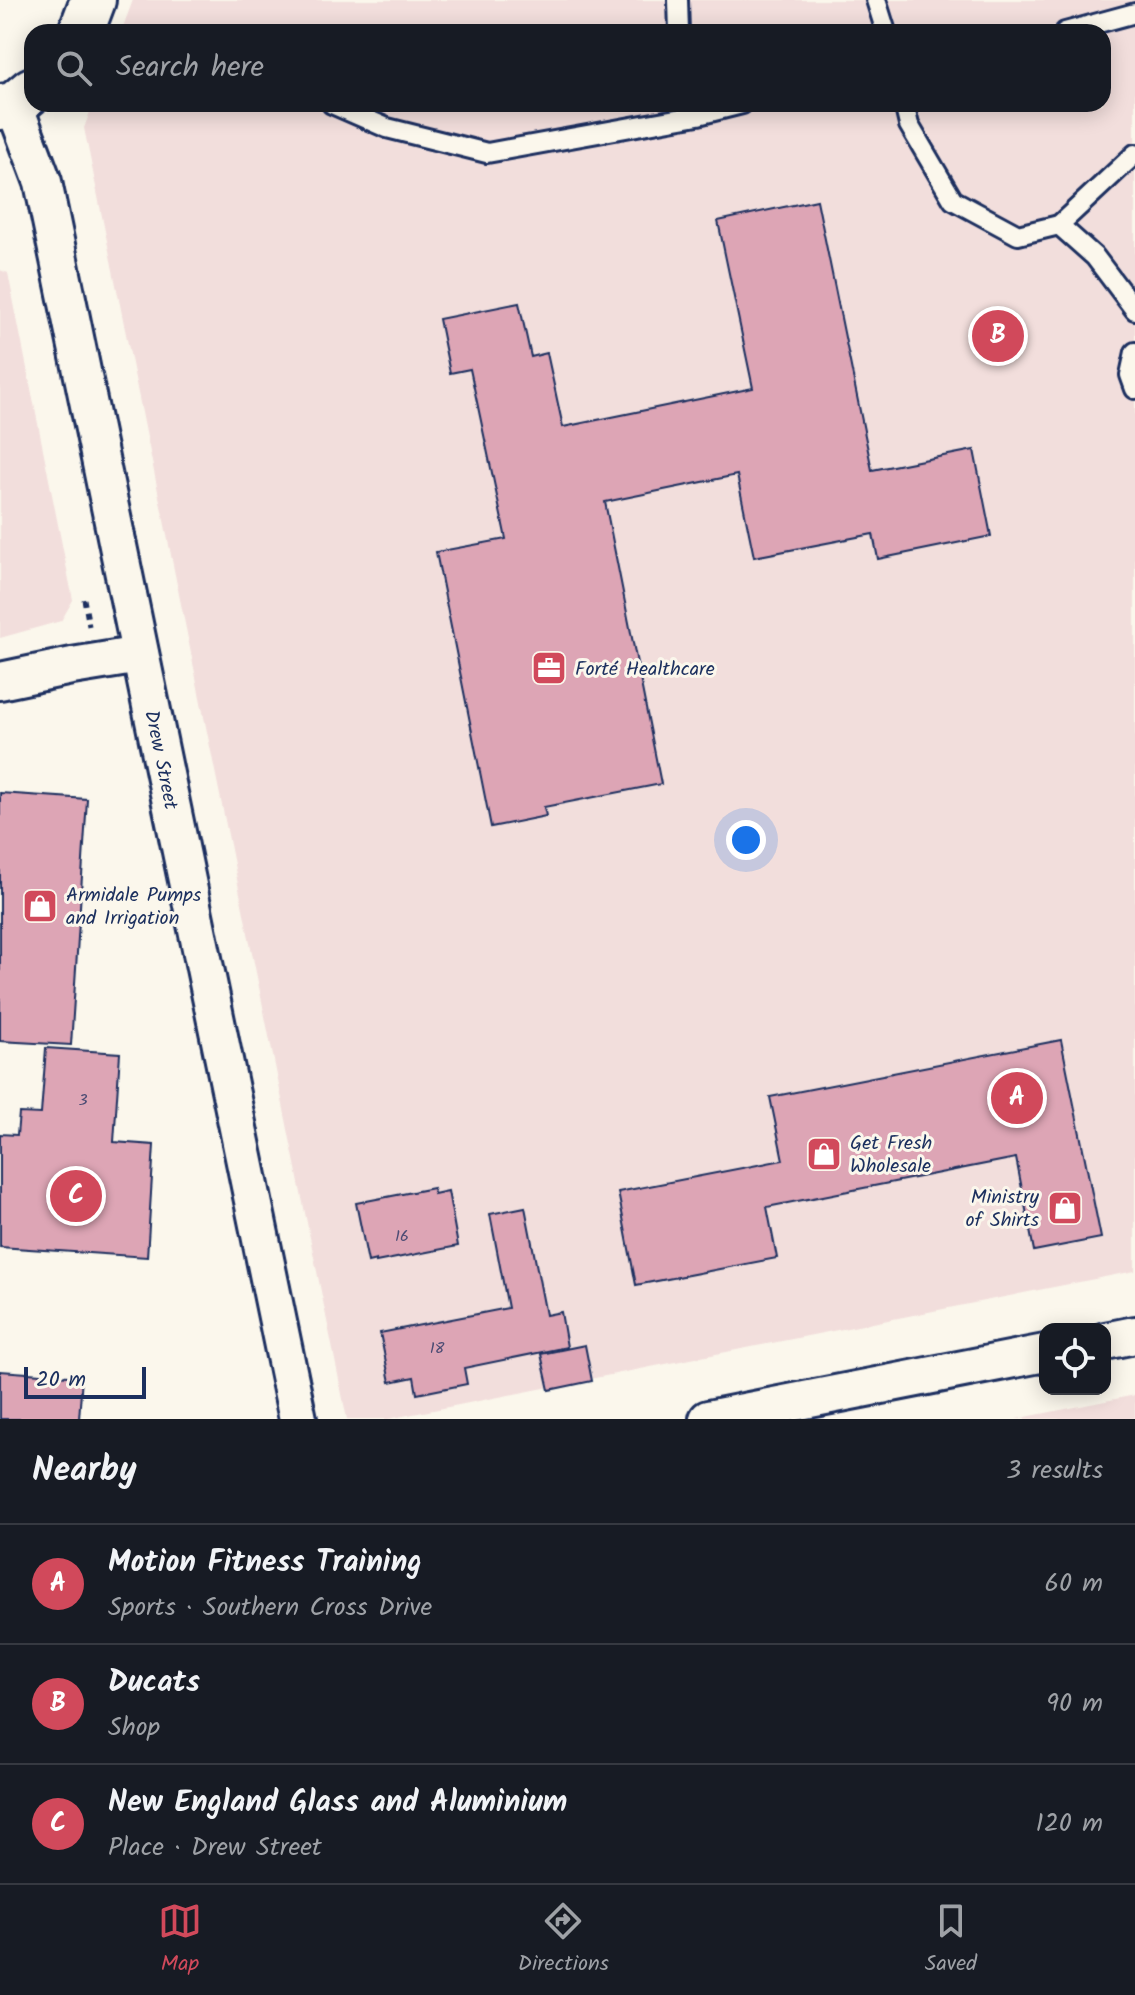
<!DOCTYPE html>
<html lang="en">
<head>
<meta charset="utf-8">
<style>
  body { margin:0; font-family:Kalam,sans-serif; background:#20242c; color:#f1f3f6 }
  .controls { position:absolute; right:24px; bottom:24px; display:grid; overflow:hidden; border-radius:16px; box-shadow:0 4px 20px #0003 }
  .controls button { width:72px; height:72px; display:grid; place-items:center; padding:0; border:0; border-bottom:2px solid #363941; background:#171b24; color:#f1f3f6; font:40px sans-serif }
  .scale { position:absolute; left:24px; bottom:20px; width:122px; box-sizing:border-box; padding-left:8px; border:4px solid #1b2f5e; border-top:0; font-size:22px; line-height:28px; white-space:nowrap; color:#1b2f5e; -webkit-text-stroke:6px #fbf7ec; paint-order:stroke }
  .you { position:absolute; left:746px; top:840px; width:28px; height:28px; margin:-20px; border:6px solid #fff; border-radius:50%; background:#1a73e8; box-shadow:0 0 0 12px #1a73e833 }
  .badge { display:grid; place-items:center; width:52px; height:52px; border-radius:50%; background:#d1495b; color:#fff; font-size:26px; font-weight:700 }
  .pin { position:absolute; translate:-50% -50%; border:4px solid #fff; box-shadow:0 2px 8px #0006 }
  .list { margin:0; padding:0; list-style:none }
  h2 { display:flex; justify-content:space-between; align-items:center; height:104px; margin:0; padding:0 32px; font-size:34px }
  h2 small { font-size:26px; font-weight:400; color:#9ea1a6 }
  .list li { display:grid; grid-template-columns:52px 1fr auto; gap:24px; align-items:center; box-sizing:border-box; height:120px; padding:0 32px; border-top:2px solid #363941 }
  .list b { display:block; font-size:30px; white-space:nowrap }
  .list p { margin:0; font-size:26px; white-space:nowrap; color:#9ea1a6 }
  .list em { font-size:26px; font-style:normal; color:#9ea1a6 }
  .icon { flex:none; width:44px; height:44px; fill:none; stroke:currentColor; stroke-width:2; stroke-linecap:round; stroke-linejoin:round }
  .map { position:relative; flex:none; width:1135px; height:1419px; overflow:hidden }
  .search { position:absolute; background:#171b24; box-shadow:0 4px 20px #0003; left:24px; right:24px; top:24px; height:88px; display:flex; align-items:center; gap:20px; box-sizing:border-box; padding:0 28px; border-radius:24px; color:#9ea1a6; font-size:30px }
  .sheet { height:464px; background:#171b24 }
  nav { display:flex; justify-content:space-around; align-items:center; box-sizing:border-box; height:112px; border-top:2px solid #363941; background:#171b24; font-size:22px; color:#9ea1a6 }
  nav a { display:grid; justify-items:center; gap:4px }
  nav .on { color:#d1495b }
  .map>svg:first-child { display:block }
</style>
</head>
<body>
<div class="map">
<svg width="1135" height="1419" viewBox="0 0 1135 1419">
  <rect width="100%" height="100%" fill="#fbf7ec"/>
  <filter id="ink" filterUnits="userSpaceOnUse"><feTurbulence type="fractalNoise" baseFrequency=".0125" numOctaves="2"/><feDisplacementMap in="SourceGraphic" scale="16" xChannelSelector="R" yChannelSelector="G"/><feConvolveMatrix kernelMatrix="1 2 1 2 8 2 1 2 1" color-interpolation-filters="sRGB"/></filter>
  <g filter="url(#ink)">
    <g fill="#f2dedc">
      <path d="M 133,0 L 1135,0 L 1135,1271 L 388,1419 L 347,1419 L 84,128 L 93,104 L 1103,104 L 1103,32 L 121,32 Z"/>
      <path d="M 0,270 L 8,273 L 73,600 L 61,621 L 0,638 Z"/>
      <path d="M 1135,1395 L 1135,1419 L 1016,1419 Z"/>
    </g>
    <g fill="#dda5b5" stroke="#1b2f5e" stroke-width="2">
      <path d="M 817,200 L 872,470 L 974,450 L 991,536 L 878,559 L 873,534 L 754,557 L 737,475 L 605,502 L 661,784 L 544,807 L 546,816 L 491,827 L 436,552 L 506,539 L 470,369 L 450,373 L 439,319 L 519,303 L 531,357 L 547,353 L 563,427 L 753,388 L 718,221 Z"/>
      <path d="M 0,793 L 87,799 L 71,1045 L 0,1041 Z"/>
      <path d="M 1061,1040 L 1101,1238 L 1034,1251 L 1016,1158 L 767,1207 L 777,1258 L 636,1285 L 618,1192 L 783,1160 L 770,1097 Z"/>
      <path d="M 46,1048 L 120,1053 L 114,1142 L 154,1145 L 147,1257 L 0,1247 L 0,1134 L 17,1135 L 19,1113 L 41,1114 Z"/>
      <path d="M 433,1188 L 434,1194 L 448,1191 L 458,1246 L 376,1262 L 376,1260 L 368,1262 L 356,1203 Z"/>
      <path d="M 525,1207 L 546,1315 L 561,1312 L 567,1347 L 464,1368 L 467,1384 L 417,1394 L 414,1377 L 390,1382 L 380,1333 L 508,1308 L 490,1214 Z"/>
      <path d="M 585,1345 L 592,1381 L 549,1390 L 541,1354 Z"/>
      <path d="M 0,1371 L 82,1377 L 79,1419 L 0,1419 Z"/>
    </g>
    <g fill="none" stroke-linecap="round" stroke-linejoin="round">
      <g stroke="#1b2f5e" stroke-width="24">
        <g id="lane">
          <path d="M 678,0 L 679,32"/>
          <path d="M 876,0 L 886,32"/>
          <path d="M 1065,32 L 1135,13"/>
          <path d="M 332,104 L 387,128 L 487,153 L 698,115 L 742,104"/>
          <path d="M 904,104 L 909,125 L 953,200 L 1018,235 L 1059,225 L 1095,257 L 1135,310"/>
          <path d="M 1059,225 L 1135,154"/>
          <path d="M 1135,352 L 1130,375 L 1135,389"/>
        </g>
      </g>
      <g stroke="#1b2f5e" stroke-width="42">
        <g id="street">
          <path id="s1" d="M 14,105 L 43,182 L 298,1419"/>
          <path d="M 0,681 L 72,666 L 140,655"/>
          <path d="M 1105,1341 L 1135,1335"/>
          <path d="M 708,1419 L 1045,1353"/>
        </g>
      </g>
      <g stroke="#1b2f5e" stroke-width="50">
        <g id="secondary">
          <path d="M 81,32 L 93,0"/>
          <path d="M 0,107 L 14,105 L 32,90"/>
        </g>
      </g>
      <path stroke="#1b2f5e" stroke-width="5" stroke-dasharray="6 6" stroke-linecap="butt" d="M 84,599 L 89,626"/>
      <use href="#lane" stroke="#fbf7ec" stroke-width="18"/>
      <use href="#street" stroke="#fbf7ec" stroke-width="36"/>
      <use href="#secondary" stroke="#fbf7ec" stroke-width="44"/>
    </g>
  </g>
  <defs>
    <g id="office-square" transform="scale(1.8)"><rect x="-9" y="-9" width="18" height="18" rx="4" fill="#d1495b" stroke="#fbf7ec"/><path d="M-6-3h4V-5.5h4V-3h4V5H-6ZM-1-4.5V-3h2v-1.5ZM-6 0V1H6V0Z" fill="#fff"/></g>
    <g id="shop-square" transform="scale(1.8)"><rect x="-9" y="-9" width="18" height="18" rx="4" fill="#d1495b" stroke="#fbf7ec"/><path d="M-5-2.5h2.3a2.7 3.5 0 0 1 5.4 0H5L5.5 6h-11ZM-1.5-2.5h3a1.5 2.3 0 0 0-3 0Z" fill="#fff"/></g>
  </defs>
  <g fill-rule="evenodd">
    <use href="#office-square" x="549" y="668"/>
    <use href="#shop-square" x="40" y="906"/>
    <use href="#shop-square" x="824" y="1154"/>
    <use href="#shop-square" x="1065" y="1208"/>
  </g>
  <g text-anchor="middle" stroke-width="6" stroke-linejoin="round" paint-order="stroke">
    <g font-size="16" fill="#4c4c74">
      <text x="83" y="1105">3</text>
      <text x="402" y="1241">16</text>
      <text x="437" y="1353">18</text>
    </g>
    <g font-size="20" fill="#1b2f5e" stroke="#fbf7ec" text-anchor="start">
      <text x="575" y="675">Forté Healthcare</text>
      <text x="66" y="901">Armidale Pumps<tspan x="66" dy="23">and Irrigation</tspan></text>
      <text x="850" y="1149">Get Fresh<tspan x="850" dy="23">Wholesale</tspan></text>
      <text x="1039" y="1203" text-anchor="end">Ministry<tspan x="1039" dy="23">of Shirts</tspan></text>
    </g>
    <g font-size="20" fill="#1b2f5e" stroke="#fbf7ec">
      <text dy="7" stroke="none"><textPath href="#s1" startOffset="672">Drew Street</textPath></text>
    </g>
  </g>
</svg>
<div class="controls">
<button><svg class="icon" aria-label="locate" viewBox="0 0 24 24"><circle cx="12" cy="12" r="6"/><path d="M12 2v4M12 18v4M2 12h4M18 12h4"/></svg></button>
</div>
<div class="scale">20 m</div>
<div class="you"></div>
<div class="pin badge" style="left:1017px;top:1098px">A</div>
<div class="pin badge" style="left:998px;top:336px">B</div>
<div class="pin badge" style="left:76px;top:1196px">C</div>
<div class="search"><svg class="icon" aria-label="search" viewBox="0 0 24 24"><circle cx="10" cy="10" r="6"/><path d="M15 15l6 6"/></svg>Search here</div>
</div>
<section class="sheet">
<h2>Nearby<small>3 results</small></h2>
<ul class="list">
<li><span class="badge">A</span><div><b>Motion Fitness Training</b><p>Sports · Southern Cross Drive</p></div><em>60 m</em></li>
<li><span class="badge">B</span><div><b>Ducats</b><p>Shop</p></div><em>90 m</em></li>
<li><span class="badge">C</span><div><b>New England Glass and Aluminium</b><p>Place · Drew Street</p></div><em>120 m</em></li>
</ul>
</section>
<nav>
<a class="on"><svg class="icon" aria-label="map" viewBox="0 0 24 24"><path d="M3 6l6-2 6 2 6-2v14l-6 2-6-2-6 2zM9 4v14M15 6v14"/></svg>Map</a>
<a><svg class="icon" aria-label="directions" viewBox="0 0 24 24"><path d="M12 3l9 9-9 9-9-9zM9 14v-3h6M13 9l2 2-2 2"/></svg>Directions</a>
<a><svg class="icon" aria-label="saved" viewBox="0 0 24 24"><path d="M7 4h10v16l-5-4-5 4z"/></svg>Saved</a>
</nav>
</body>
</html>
